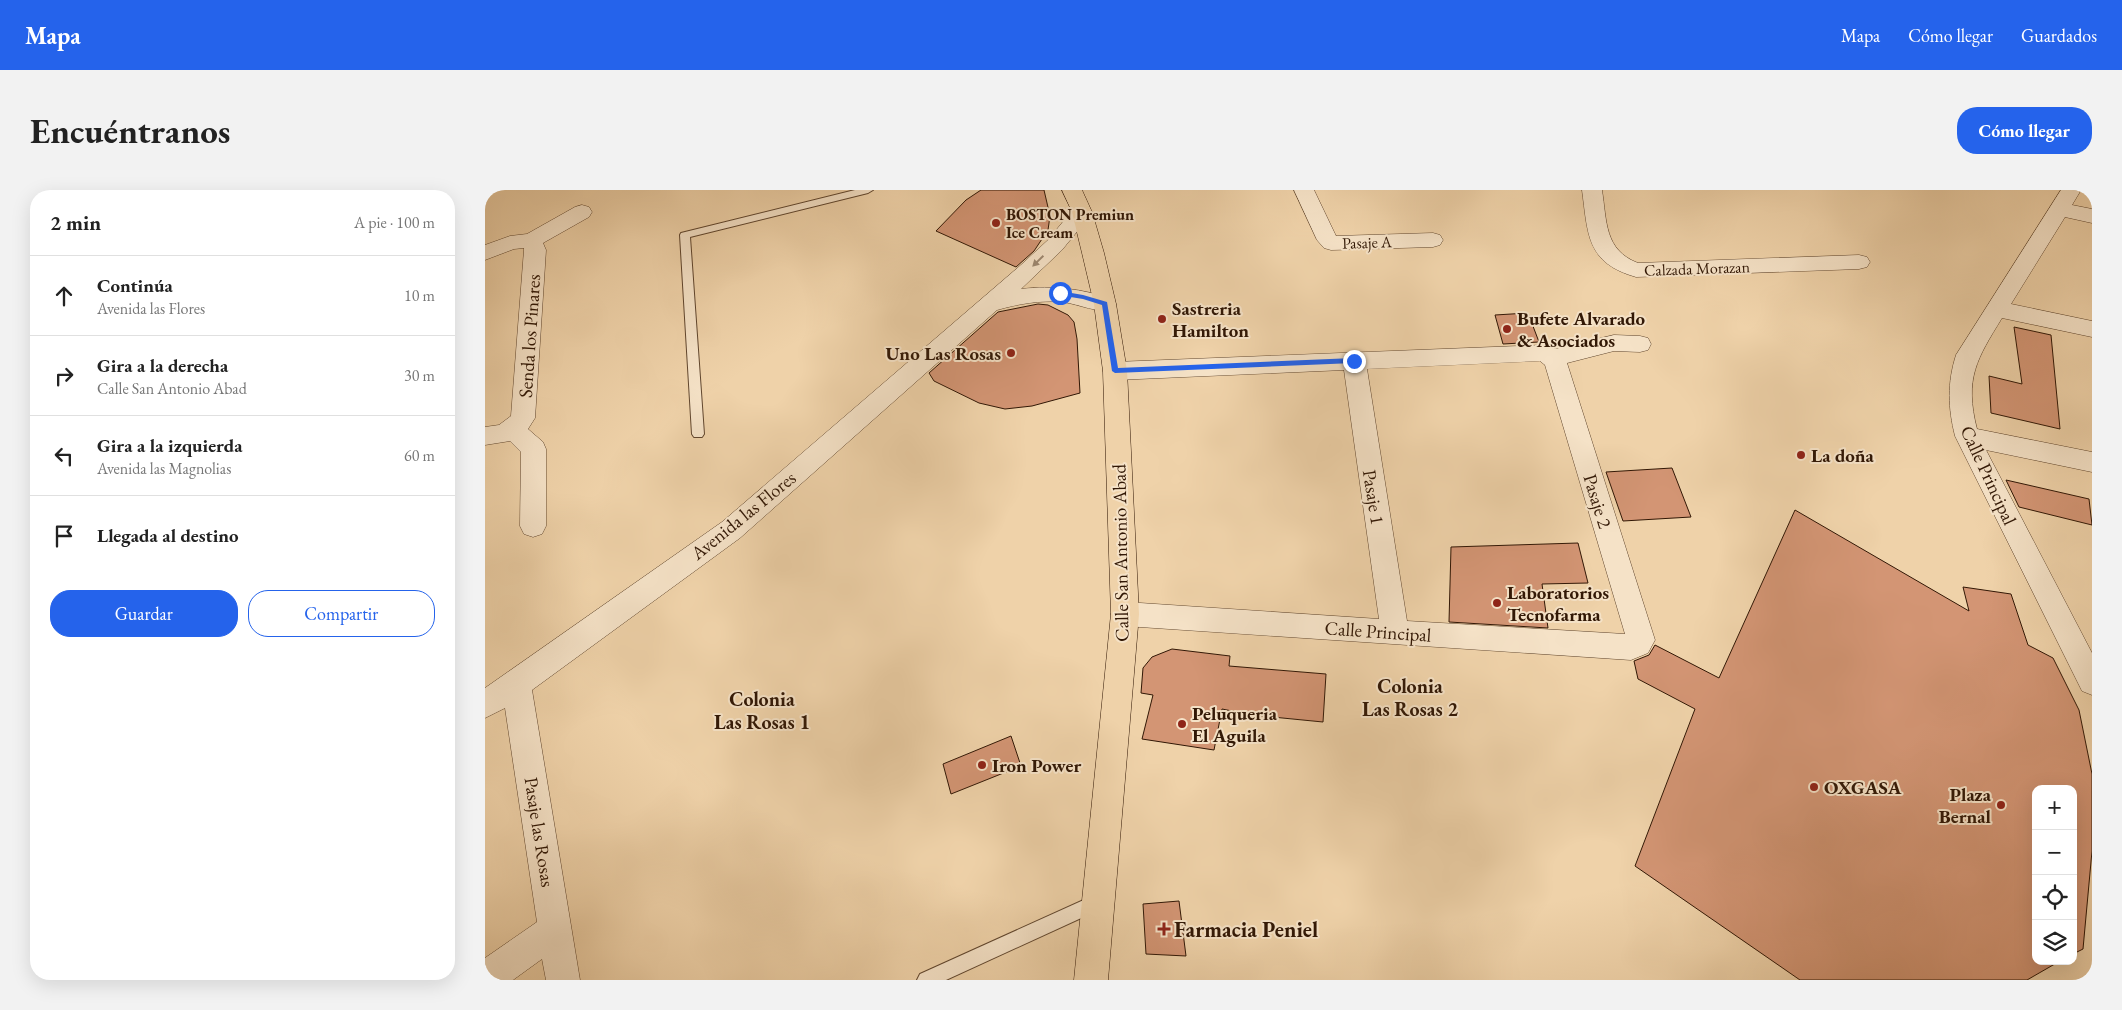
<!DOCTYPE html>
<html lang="es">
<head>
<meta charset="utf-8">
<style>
  body { margin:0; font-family:"EB Garamond",serif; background:#f2f2f2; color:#222 }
  .controls { position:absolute; right:15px; bottom:15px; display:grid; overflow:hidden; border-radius:10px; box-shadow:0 5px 20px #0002 }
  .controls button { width:45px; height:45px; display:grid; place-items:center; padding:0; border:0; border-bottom:1px solid #e0e0e0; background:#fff; color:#222; font:25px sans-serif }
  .stop { position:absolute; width:15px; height:15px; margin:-11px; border:4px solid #2563eb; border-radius:50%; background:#fff }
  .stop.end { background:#2563eb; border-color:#fff; box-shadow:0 1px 5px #0008 }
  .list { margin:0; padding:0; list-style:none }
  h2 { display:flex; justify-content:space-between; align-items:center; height:65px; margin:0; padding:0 20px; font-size:21px }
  h2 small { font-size:16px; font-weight:400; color:#767676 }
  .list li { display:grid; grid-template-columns:32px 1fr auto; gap:15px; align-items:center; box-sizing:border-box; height:80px; padding:0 20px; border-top:1px solid #e0e0e0 }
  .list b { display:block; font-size:19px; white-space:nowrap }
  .list p { margin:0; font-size:16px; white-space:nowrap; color:#767676 }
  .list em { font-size:16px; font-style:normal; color:#767676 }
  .actions { display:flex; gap:10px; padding:15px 20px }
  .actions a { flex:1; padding:11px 0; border:1px solid #2563eb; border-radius:20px; text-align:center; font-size:18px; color:#2563eb }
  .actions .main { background:#2563eb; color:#fff }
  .icon { flex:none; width:28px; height:28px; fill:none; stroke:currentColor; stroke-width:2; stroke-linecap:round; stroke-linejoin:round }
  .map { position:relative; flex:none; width:1607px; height:790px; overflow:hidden; border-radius:20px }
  header { display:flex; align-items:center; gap:30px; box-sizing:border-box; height:70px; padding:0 25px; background:#2563eb; color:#fff }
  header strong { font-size:24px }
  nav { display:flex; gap:28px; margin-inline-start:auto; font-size:18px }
  .intro { display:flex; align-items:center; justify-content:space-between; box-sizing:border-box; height:120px; padding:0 30px }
  h1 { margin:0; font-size:35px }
  .button { padding:12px 22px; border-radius:20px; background:#2563eb; color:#fff; font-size:18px; font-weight:700 }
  main { display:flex; gap:30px; padding:0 30px }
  aside { flex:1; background:#fff; border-radius:20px; box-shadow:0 5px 20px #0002 }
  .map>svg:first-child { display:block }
</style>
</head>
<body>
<header>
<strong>Mapa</strong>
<nav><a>Mapa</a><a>Cómo llegar</a><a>Guardados</a></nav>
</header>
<div class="intro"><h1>Encuéntranos</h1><a class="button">Cómo llegar</a></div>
<main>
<aside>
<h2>2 min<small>A pie · 100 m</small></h2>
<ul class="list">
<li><svg class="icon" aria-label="ahead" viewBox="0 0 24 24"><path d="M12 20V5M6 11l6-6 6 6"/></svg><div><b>Continúa</b><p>Avenida las Flores</p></div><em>10 m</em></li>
<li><svg class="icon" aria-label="right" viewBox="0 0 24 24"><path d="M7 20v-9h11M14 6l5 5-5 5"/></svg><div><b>Gira a la derecha</b><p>Calle San Antonio Abad</p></div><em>30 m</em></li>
<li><svg class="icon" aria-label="left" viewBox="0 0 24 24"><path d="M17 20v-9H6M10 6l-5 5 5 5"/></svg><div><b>Gira a la izquierda</b><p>Avenida las Magnolias</p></div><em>60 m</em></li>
<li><svg class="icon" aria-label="arrive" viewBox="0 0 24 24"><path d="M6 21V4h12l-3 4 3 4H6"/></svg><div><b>Llegada al destino</b></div></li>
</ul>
<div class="actions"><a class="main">Guardar</a><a>Compartir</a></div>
</aside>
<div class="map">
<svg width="1607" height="790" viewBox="0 0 1607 790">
  <rect width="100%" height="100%" fill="#efd2a9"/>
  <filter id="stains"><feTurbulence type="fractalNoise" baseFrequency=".004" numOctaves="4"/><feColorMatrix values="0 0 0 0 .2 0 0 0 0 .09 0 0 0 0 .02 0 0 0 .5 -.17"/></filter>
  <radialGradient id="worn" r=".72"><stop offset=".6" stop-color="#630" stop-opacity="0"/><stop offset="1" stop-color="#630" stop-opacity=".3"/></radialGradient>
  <g fill="#d39574" stroke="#311705">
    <path d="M 496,0 L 559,0 L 565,26 L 563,40 L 549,61 L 531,77 L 451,41 L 481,10 Z"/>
    <path d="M 553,114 L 563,115 L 583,125 L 589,132 L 592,149 L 595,203 L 547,216 L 520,219 L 494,213 L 449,191 L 444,183 L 513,122 Z"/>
    <path d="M 1043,123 L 1054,152 L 1018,154 L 1010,125 Z"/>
    <path d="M 1529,137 L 1566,145 L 1575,239 L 1506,223 L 1504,186 L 1537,194 Z"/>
    <path d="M 1187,278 L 1206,327 L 1138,331 L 1121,282 Z"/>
    <path d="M 1521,290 L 1604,309 L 1607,335 L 1534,317 Z"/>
    <path d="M 1310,320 L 1484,421 L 1478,397 L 1526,404 L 1543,455 L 1568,468 L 1594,520 L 1607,584 L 1607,661 L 1598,759 L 1588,764 L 1588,599 L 1551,599 L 1551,771 L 1575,771 L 1542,790 L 1315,790 L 1150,676 L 1210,519 L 1153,489 L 1149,471 L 1164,465 L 1170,455 L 1234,488 Z"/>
    <path d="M 1093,353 L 1103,393 L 1057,394 L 1063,438 L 964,432 L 966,357 Z"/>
    <path d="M 687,459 L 745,466 L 744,476 L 841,484 L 838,532 L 767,525 L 737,519 L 729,560 L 657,549 L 668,505 L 656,503 L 658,478 L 667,467 Z"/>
    <path d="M 526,546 L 536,576 L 466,604 L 458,574 Z"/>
    <path d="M 694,711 L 701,766 L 661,764 L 658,714 Z"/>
  </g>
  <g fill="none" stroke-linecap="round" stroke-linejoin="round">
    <g stroke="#60462e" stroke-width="2">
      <g id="lane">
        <path d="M 370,0 L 388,0 L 383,3 L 205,47 L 219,244 L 217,247 L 209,247 L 207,244 L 195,45 L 196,43 Z"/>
        <path d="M 612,704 L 618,706 L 620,712 L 618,718 L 461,790 L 432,790 L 435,784 Z"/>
      </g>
    </g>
    <g stroke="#60462e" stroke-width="1">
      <g id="street">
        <path d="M 809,0 L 829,0 L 851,46 L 948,43 L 955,45 L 958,50 L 955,55 L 948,57 L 846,60 L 839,58 L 832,50 Z"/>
        <path d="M 1097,0 L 1117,0 C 1122,31 1119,60 1153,73 L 1374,65 L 1382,67 L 1385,72 L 1382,77 L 1374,79 L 1151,87 C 1101,73 1103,44 1097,0 Z"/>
        <path d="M 1576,0 L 1596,0 L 1587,15 L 1607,19 L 1607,33 L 1580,27 L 1526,114 L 1607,131 L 1607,147 L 1517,128 C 1492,169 1479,188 1492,239 L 1607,262 L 1607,282 L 1501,260 L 1607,463 L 1607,505 L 1597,501 L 1470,246 C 1463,218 1462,193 1471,165 Z"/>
        <path d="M 97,15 L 104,17 L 107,22 L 104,27 L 58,53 L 61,60 L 50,228 L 43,239 L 58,252 L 61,259 L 61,336 L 57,344 L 48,347 L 39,344 L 35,336 L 36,262 L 25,251 L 0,255 L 0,237 L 14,235 L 26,226 L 39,60 L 39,58 L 29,59 L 0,70 L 0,55 L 25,46 L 42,44 L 90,17 Z"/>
        <path d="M 597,15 L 604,17 L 607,22 L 604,27 L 577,60 L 536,99 C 568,95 597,99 628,109 L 631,114 L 628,119 C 613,124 594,114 578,112 C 555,110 533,114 512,120 L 255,348 L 47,500 L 95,790 L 61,790 L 57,769 L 28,790 L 0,790 L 0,768 L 52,732 L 20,518 L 0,528 L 0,498 L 237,332 L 537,74 L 563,50 L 590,17 Z"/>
        <path d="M 1129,145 L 1155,146 L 1163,148 L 1166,154 L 1163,160 L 1155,162 L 1129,161 L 1082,173 L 1170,450 L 1163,463 L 1146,470 L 640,436 L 630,433 L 626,424 L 630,415 L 640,412 L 894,429 L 859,180 L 630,190 L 622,187 L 618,181 L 622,175 L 630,172 L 1059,155 L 1070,159 ZM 1055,171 L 1060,175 L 1140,444 L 922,431 L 882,179 Z"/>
      </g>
    </g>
    <g stroke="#311705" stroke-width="1">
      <path id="primary" d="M 577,0 L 597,0 L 607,22 L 619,63 L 631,114 L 642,181 L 654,424 L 623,790 L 589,790 L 626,424 L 618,181 L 609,114 L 597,63 L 587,22 Z"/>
    </g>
    <use href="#lane" fill="#f5e2c7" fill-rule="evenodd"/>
    <use href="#street" fill="#f5e2c7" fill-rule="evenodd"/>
    <use href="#primary" fill="#efd2a9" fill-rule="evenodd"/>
  </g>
  <defs><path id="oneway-solid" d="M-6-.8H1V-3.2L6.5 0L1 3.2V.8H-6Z" transform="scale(1.25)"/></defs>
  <use fill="#9d8770" href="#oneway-solid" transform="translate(553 71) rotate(136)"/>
  <path fill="#2563eb" d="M 575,101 L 598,105 L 622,112 L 633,178 L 869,168 L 872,171 L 869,173 L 630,183 L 627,181 L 617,115 L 598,109 L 573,105 L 572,103 Z"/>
  <g fill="#8f2418" stroke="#f5e2c7" stroke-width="2">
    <circle cx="511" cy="33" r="5"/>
    <circle cx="677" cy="129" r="5"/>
    <circle cx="1022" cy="139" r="5"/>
    <circle cx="526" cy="163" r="5"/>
    <circle cx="1316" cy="265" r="5"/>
    <circle cx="1012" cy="413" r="5"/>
    <circle cx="697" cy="534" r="5"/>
    <circle cx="497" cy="575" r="5"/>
    <circle cx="1329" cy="597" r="5"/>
    <circle cx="1516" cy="615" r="5"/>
    <path d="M676.5 731.5h5v5h5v5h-5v5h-5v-5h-5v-5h5z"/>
  </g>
  <g text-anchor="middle" stroke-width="4" stroke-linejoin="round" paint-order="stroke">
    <g font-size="16" font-weight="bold" fill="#311705" stroke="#f5e2c7" text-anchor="start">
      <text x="521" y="30">BOSTON Premiun<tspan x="521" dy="18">Ice Cream</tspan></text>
    </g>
    <g font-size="16" fill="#311705" stroke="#f5e2c7">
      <text transform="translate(882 52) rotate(-2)" y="6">Pasaje A</text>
      <text transform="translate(1212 78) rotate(-2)" y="6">Calzada Morazan</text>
    </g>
    <g font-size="19" font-weight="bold" fill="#311705" stroke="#f5e2c7" text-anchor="start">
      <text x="687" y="125">Sastreria<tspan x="687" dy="22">Hamilton</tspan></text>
      <text x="1032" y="135">Bufete Alvarado<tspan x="1032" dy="22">&amp; Asociados</tspan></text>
      <text x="516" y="170" text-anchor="end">Uno Las Rosas</text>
      <text x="1326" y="272">La doña</text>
      <text x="1022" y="409">Laboratorios<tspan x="1022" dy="22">Tecnofarma</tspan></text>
      <text x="707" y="530">Peluqueria<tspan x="707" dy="22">El Aguila</tspan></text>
      <text x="507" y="582">Iron Power</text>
      <text x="1339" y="604">OXGASA</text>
      <text x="1506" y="611" text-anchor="end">Plaza<tspan x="1506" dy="22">Bernal</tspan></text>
    </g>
    <g font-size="19" fill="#311705" stroke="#f5e2c7">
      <text transform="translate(44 146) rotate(-86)" y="7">Senda los Pinares</text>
      <text transform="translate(1504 285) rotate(65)" y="7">Calle Principal</text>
      <text transform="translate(889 307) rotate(81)" y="7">Pasaje 1</text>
      <text transform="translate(1113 311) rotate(73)" y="7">Pasaje 2</text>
      <text transform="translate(258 325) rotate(-39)" y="7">Avenida las Flores</text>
      <text transform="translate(635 363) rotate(-91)" y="7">Calle San Antonio Abad</text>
      <text transform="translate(893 441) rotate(4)" y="7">Calle Principal</text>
      <text transform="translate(55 642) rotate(81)" y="7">Pasaje las Rosas</text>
    </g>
    <g font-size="20" font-weight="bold" fill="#311705" stroke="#f5e2c7">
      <text x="925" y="503">Colonia<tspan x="925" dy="23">Las Rosas 2</tspan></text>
      <text x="277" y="516">Colonia<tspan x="277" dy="23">Las Rosas 1</tspan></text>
    </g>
    <g font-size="22" font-weight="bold" fill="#311705" stroke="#f5e2c7" text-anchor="start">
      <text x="689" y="747">Farmacia Peniel</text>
    </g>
  </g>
  <rect width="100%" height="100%" filter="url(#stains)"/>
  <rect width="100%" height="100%" fill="url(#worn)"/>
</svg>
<div class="controls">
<button>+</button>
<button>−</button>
<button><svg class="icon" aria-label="locate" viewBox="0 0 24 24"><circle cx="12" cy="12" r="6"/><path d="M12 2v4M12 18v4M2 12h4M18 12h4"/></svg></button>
<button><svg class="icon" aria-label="layers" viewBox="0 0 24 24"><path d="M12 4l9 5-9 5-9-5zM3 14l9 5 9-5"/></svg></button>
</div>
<div class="stop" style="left:575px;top:103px"></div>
<div class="stop end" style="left:869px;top:171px"></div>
</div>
</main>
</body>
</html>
